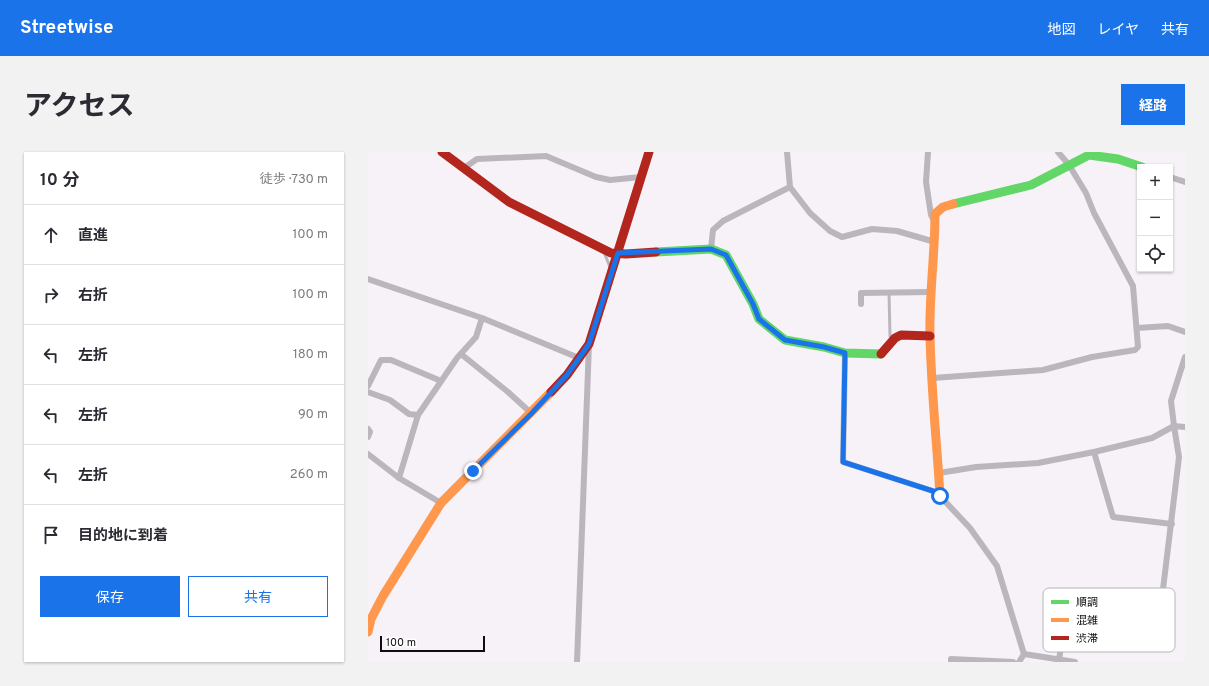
<!DOCTYPE html>
<html lang="ja">
<head>
<meta charset="utf-8">
<style>
  body { margin:0; font-family:Overpass,"Noto Sans JP",sans-serif; background:#f2f2f3; color:#2b2b33 }
  .controls { position:absolute; right:12px; top:12px; display:grid; overflow:hidden; border-radius:0px; box-shadow:0 1px 3px #0004 }
  .controls button { width:36px; height:36px; display:grid; place-items:center; padding:0; border:0; border-bottom:1px solid #e1e1e2; background:#fff; color:#2b2b33; font:20px sans-serif }
  .scale { position:absolute; left:12px; bottom:10px; width:105px; box-sizing:border-box; padding-left:4px; border:2px solid #0f0d10; border-top:0; font-size:11px; line-height:14px; white-space:nowrap; color:#0f0d10; -webkit-text-stroke:3px #fff; paint-order:stroke }
  .stop { position:absolute; width:12px; height:12px; margin:-9px; border:3px solid #1a73e8; border-radius:50%; background:#fff }
  .stop.end { background:#1a73e8; border-color:#fff; box-shadow:0 1px 4px #0008 }
  .list { margin:0; padding:0; list-style:none }
  h2 { display:flex; justify-content:space-between; align-items:center; height:52px; margin:0; padding:0 16px; font-size:17px }
  h2 small { font-size:13px; font-weight:400; color:#7c7c81 }
  .list li { display:grid; grid-template-columns:26px 1fr auto; gap:12px; align-items:center; box-sizing:border-box; height:60px; padding:0 16px; border-top:1px solid #e1e1e2 }
  .list b { display:block; font-size:15px; white-space:nowrap }
  .list em { font-size:13px; font-style:normal; color:#7c7c81 }
  .actions { display:flex; gap:8px; padding:12px 16px }
  .actions a { flex:1; padding:9px 0; border:1px solid #1a73e8; border-radius:0px; text-align:center; font-size:14px; color:#1a73e8 }
  .actions .main { background:#1a73e8; color:#fff }
  .icon { flex:none; width:22px; height:22px; fill:none; stroke:currentColor; stroke-width:2; stroke-linecap:round; stroke-linejoin:round }
  .map { position:relative; flex:none; width:817px; height:510px; overflow:hidden; border-radius:0px }
  header { display:flex; align-items:center; gap:24px; box-sizing:border-box; height:56px; padding:0 20px; background:#1a73e8; color:#fff }
  header strong { font-size:19px }
  nav { display:flex; gap:22px; margin-inline-start:auto; font-size:14px }
  .intro { display:flex; align-items:center; justify-content:space-between; box-sizing:border-box; height:96px; padding:0 24px }
  h1 { margin:0; font-size:28px }
  .button { padding:10px 18px; border-radius:0px; background:#1a73e8; color:#fff; font-size:14px; font-weight:700 }
  main { display:flex; gap:24px; padding:0 24px }
  aside { flex:1; background:#fff; border-radius:0px; box-shadow:0 1px 3px #0004 }
  .map>svg:first-child { display:block }
</style>
</head>
<body>
<header>
<strong>Streetwise</strong>
<nav><a>地図</a><a>レイヤ</a><a>共有</a></nav>
</header>
<div class="intro"><h1>アクセス</h1><a class="button">経路</a></div>
<main>
<aside>
<h2>10 分<small>徒歩 · 730 m</small></h2>
<ul class="list">
<li><svg class="icon" aria-label="ahead" viewBox="0 0 24 24"><path d="M12 20V5M6 11l6-6 6 6"/></svg><div><b>直進</b></div><em>100 m</em></li>
<li><svg class="icon" aria-label="right" viewBox="0 0 24 24"><path d="M7 20v-9h11M14 6l5 5-5 5"/></svg><div><b>右折</b></div><em>100 m</em></li>
<li><svg class="icon" aria-label="left" viewBox="0 0 24 24"><path d="M17 20v-9H6M10 6l-5 5 5 5"/></svg><div><b>左折</b></div><em>180 m</em></li>
<li><svg class="icon" aria-label="left" viewBox="0 0 24 24"><path d="M17 20v-9H6M10 6l-5 5 5 5"/></svg><div><b>左折</b></div><em>90 m</em></li>
<li><svg class="icon" aria-label="left" viewBox="0 0 24 24"><path d="M17 20v-9H6M10 6l-5 5 5 5"/></svg><div><b>左折</b></div><em>260 m</em></li>
<li><svg class="icon" aria-label="arrive" viewBox="0 0 24 24"><path d="M6 21V4h12l-3 4 3 4H6"/></svg><div><b>目的地に到着</b></div></li>
</ul>
<div class="actions"><a class="main">保存</a><a>共有</a></div>
</aside>
<div class="map">
<svg width="817" height="510" viewBox="0 0 817 510">
  <rect width="100%" height="100%" fill="#f6f2f8"/>
  <g fill="none" stroke-linecap="round" stroke-linejoin="round">
    <g stroke="#bbb6bd" stroke-width="3">
      <path d="M 236,100 L 242,115"/>
      <path d="M 521,141 L 522,184 L 524,188"/>
    </g>
    <g stroke="#bbb6bd" stroke-width="6">
      <path d="M 419,0 L 422,35 L 442,61 L 462,79 L 474,85 L 504,77 L 529,79 L 567,90"/>
      <path d="M 560,0 L 558,30 L 563,63 L 565,67"/>
      <path d="M 96,16 L 109,7 L 178,4 L 228,25 L 242,28 L 273,25"/>
      <path d="M 802,25 L 817,30"/>
      <path d="M 343,97 L 345,78 L 355,69 L 422,35"/>
      <path d="M 0,127 L 114,166 L 211,206"/>
      <path d="M 493,152 L 493,141 L 563,140"/>
      <path d="M 769,176 L 800,174 L 817,180"/>
      <path d="M 477,201 L 475,310 L 568,340 L 572,344 L 602,376 L 629,414 L 656,502"/>
      <path d="M 93,202 L 140,240 L 163,261"/>
      <path d="M 565,226 L 675,218 L 724,205 L 767,198 L 770,195 L 765,134 L 726,61 L 718,41 L 701,13 L 690,0"/>
      <path d="M 0,234 L 13,208 L 23,208 L 73,229"/>
      <path d="M 0,240 L 22,248 L 41,262 L 50,263 L 89,206 L 108,185 L 114,166"/>
      <path d="M 0,277 L 2,280 L 0,285"/>
      <path d="M 726,300 L 745,365 L 804,372"/>
      <path d="M 0,302 L 31,326 L 73,351"/>
      <path d="M 571,321 L 608,315 L 670,311 L 726,300 L 784,286 L 806,274 L 817,275"/>
      <path d="M 31,326 L 50,263"/>
      <path d="M 656,502 L 707,510"/>
      <path d="M 691,507 L 696,480 L 714,475 L 734,475 L 790,464 L 792,462 L 811,305 L 806,274 L 803,249 L 817,205"/>
      <path d="M 209,510 L 221,192"/>
      <path d="M 583,510 L 583,507 L 645,510"/>
      <path d="M 651,510 L 656,502"/>
    </g>
    <g stroke="#63d668" stroke-width="9">
      <path d="M 585,52 L 663,33 L 721,3 L 750,7 L 774,15"/>
      <path d="M 288,100 L 343,97 L 358,103 L 385,152 L 391,167 L 417,188 L 456,195 L 477,201 L 513,202"/>
    </g>
    <g stroke="#ff974d" stroke-width="9">
      <path d="M 572,344 C 569,291 563,237 562,183 C 561,143 567,103 567,62 L 575,55 L 585,52"/>
      <path d="M 0,480 L 3,467 L 15,444 L 73,351 L 183,240"/>
    </g>
    <g stroke="#b3261e" stroke-width="9">
      <path d="M 74,0 L 141,50 L 243,101 L 258,102 L 288,100"/>
      <path d="M 513,202 L 527,186 L 533,183 L 562,184"/>
      <path d="M 183,240 L 199,223 L 221,192 L 281,0"/>
    </g>
  </g>
  <g fill="none" stroke-linecap="round" stroke-linejoin="round">
    <path stroke="#1a73e8" stroke-width="5" d="M 105,319 L 163,262 L 199,223 L 221,192 L 250,101 L 343,97 L 358,103 L 385,152 L 391,167 L 417,188 L 456,195 L 477,201 L 475,310 L 568,340 L 572,344"/>
  </g>
  <rect x="675" y="436" width="132" height="64" rx="6" fill="#fff" stroke="#b7b6b7" stroke-width="1"/>
  <rect x="683" y="448" width="18" height="4" fill="#63d668"/>
  <rect x="683" y="466" width="18" height="4" fill="#ff974d"/>
  <rect x="683" y="484" width="18" height="4" fill="#b3261e"/>
  <g font-size="11" fill="#0f0d10">
    <text x="708" y="454">順調</text>
    <text x="708" y="472">混雑</text>
    <text x="708" y="490">渋滞</text>
  </g>
</svg>
<div class="controls">
<button>+</button>
<button>−</button>
<button><svg class="icon" aria-label="locate" viewBox="0 0 24 24"><circle cx="12" cy="12" r="6"/><path d="M12 2v4M12 18v4M2 12h4M18 12h4"/></svg></button>
</div>
<div class="scale">100 m</div>
<div class="stop" style="left:572px;top:344px"></div>
<div class="stop end" style="left:105px;top:319px"></div>
</div>
</main>
</body>
</html>
